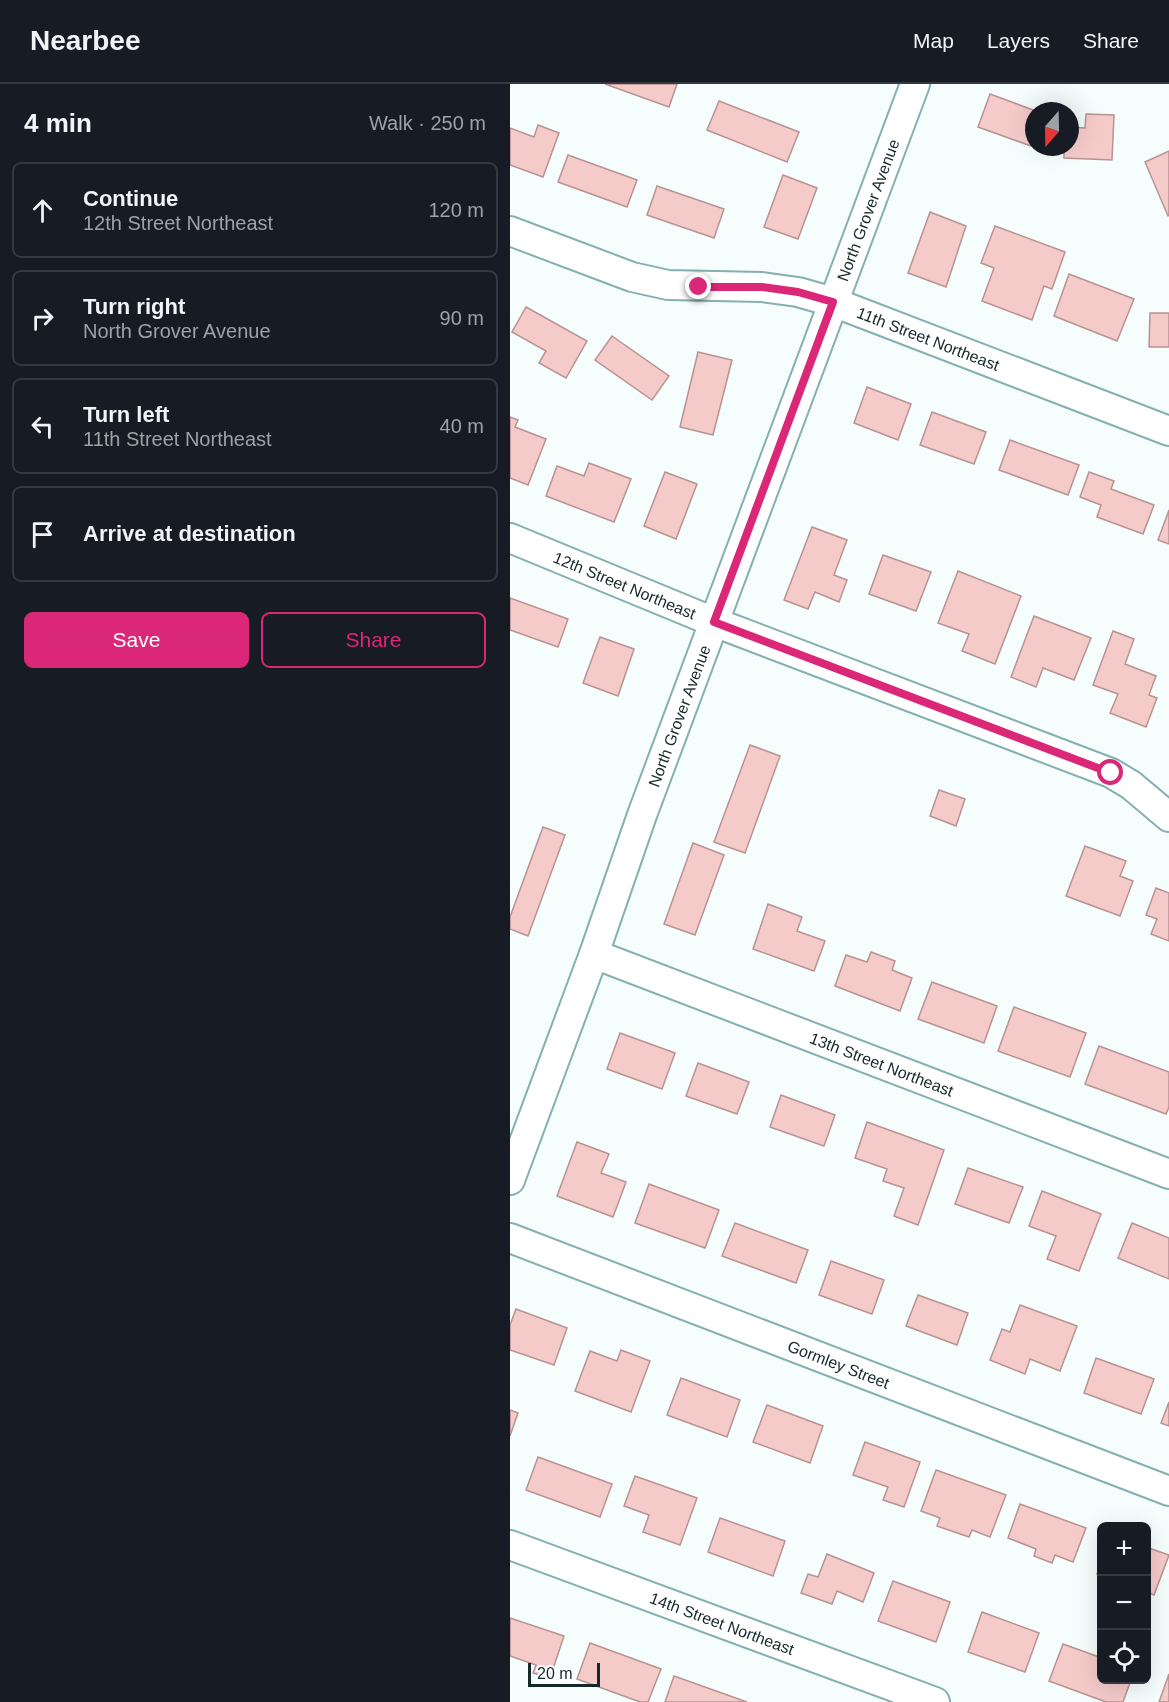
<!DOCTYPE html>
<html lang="en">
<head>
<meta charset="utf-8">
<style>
  body { margin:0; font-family:Arial,sans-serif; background:#20242c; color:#f1f3f6 }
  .controls { position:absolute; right:18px; bottom:18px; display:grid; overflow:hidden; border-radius:9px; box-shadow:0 6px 24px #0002 }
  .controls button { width:54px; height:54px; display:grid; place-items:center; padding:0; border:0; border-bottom:2px solid #363941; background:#171b24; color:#f1f3f6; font:30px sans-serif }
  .compass { position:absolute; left:515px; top:18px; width:54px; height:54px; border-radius:50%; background:#171b24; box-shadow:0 6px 24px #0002; rotate:200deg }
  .scale { position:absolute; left:18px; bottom:15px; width:72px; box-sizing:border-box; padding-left:6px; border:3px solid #152727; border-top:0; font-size:16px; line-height:21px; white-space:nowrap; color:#152727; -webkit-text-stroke:4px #fff; paint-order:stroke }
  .stop { position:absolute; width:18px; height:18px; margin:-14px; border:4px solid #db2777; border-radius:50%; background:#fff }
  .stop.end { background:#db2777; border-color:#fff; box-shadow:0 2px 6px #0008 }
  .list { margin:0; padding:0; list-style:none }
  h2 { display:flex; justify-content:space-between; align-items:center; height:78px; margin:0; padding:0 24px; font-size:26px }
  h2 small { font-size:20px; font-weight:400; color:#9ea1a6 }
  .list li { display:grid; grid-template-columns:39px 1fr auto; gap:18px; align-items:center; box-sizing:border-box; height:96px; margin:0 12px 12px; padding:0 12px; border:2px solid #363941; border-radius:9px }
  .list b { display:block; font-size:22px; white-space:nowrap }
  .list p { margin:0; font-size:20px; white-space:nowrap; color:#9ea1a6 }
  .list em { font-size:20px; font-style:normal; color:#9ea1a6 }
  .actions { display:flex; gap:12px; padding:18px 24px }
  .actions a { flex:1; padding:14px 0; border:2px solid #db2777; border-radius:9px; text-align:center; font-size:21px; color:#db2777 }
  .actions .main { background:#db2777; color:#fff }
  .icon { flex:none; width:33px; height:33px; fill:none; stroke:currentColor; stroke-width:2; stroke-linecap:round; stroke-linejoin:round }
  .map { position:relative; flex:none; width:659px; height:1618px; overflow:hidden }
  header { display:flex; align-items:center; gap:36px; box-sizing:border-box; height:84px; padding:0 30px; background:#171b24; border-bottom:2px solid #363941 }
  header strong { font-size:28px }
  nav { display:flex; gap:33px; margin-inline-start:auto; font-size:21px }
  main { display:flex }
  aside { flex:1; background:#171b24 }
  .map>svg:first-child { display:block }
</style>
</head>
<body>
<header>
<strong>Nearbee</strong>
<nav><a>Map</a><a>Layers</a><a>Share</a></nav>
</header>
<main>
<aside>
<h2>4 min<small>Walk · 250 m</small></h2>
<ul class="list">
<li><svg class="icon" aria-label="ahead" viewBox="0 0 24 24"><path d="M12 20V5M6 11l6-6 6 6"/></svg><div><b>Continue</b><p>12th Street Northeast</p></div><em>120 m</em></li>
<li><svg class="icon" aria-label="right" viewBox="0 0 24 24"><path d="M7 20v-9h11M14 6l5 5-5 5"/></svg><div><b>Turn right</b><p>North Grover Avenue</p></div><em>90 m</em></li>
<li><svg class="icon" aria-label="left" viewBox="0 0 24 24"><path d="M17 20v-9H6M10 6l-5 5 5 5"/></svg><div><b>Turn left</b><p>11th Street Northeast</p></div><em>40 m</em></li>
<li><svg class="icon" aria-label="arrive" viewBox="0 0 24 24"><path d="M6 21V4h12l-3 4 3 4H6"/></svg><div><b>Arrive at destination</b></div></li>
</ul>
<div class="actions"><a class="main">Save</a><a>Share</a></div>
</aside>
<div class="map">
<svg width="659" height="1618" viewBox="0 0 659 1618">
  <rect width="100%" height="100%" fill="#f5fefd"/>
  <g fill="#f5cbca" stroke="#b99292" stroke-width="1.5">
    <path d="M 95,0 L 167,0 L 159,23 Z"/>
    <path d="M 480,10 L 526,27 L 524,27 L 524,55 L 521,62 L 468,43 Z"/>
    <path d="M 209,17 L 289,48 L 277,78 L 197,46 Z"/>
    <path d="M 576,30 L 604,31 L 602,76 L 554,74 L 554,63 L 560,63 L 560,43 L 575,44 Z"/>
    <path d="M 28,41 L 49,49 L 33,93 L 0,81 L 0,44 L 24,53 Z"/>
    <path d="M 659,67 L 659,131 L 658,132 L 635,78 Z"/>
    <path d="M 58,71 L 127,96 L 117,123 L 48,98 Z"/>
    <path d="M 273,91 L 307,104 L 288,155 L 254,143 Z"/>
    <path d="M 147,102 L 214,125 L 204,154 L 137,131 Z"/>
    <path d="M 420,128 L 456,142 L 436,203 L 398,189 Z"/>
    <path d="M 485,142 L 555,168 L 542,205 L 534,202 L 522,236 L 472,217 L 484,184 L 471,179 Z"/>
    <path d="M 559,190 L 624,215 L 607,257 L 544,232 Z"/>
    <path d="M 16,223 L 77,257 L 56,294 L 29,279 L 36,267 L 2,248 Z"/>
    <path d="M 640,229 L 659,229 L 659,263 L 639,263 Z"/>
    <path d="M 102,252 L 159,292 L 142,316 L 85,276 Z"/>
    <path d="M 188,268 L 222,276 L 203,351 L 170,343 Z"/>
    <path d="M 357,303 L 401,320 L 388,356 L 344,339 Z"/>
    <path d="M 422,328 L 476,348 L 464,380 L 410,361 Z"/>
    <path d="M 0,333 L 8,336 L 5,343 L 36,355 L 18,401 L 0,394 Z"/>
    <path d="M 500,356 L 569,381 L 558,411 L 489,386 Z"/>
    <path d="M 79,379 L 121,395 L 104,438 L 36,412 L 47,382 L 74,392 Z"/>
    <path d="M 155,388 L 187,400 L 166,455 L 134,442 Z"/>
    <path d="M 579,388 L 604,397 L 601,405 L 644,421 L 633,450 L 587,433 L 591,421 L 570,413 Z"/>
    <path d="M 659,426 L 659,460 L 648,456 Z"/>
    <path d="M 302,443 L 337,456 L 324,491 L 337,496 L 329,518 L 305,508 L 298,525 L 274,516 Z"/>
    <path d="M 373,471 L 421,488 L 406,527 L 359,510 Z"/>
    <path d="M 448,487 L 511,512 L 485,580 L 452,567 L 459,550 L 428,539 Z"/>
    <path d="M 0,514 L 58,535 L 48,563 L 0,546 Z"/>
    <path d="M 524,532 L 581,554 L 564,596 L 533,584 L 526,603 L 501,593 Z"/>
    <path d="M 603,547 L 624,555 L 615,580 L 646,592 L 639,611 L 647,614 L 636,643 L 600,629 L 608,610 L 583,601 Z"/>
    <path d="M 90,553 L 124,565 L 108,612 L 73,599 Z"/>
    <path d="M 240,661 L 270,672 L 235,769 L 204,758 Z"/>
    <path d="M 429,706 L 455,715 L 446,742 L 420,732 Z"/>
    <path d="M 33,743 L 55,751 L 18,852 L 0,845 L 0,833 Z"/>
    <path d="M 183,759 L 214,771 L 185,851 L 154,840 Z"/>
    <path d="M 575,762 L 616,777 L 610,792 L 623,797 L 610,832 L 556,812 Z"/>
    <path d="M 646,804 L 659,809 L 659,857 L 641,850 L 647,835 L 636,831 Z"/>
    <path d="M 258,820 L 292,833 L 287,847 L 315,857 L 304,887 L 243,865 Z"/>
    <path d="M 361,868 L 385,877 L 382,886 L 402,894 L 390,927 L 325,902 L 336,871 L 357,878 Z"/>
    <path d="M 422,898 L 487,922 L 474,959 L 408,935 Z"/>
    <path d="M 504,923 L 576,949 L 560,993 L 488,967 Z"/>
    <path d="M 110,949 L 165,969 L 152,1005 L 97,985 Z"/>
    <path d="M 589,962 L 659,988 L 659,1023 L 656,1030 L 575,1000 Z"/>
    <path d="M 188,979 L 239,998 L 227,1030 L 176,1012 Z"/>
    <path d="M 271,1011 L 325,1031 L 314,1062 L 260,1043 Z"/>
    <path d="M 357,1038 L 434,1066 L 408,1141 L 384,1132 L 394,1104 L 373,1097 L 377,1085 L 345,1074 Z"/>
    <path d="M 67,1058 L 99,1070 L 91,1089 L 116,1098 L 103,1133 L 47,1112 Z"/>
    <path d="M 458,1084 L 513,1103 L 499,1139 L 445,1120 Z"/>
    <path d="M 139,1100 L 209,1126 L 195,1164 L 125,1139 Z"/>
    <path d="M 532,1107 L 591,1130 L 569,1187 L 537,1175 L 546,1152 L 519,1142 Z"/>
    <path d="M 225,1139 L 298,1166 L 286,1199 L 212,1172 Z"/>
    <path d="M 622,1139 L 659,1154 L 659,1195 L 608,1174 Z"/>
    <path d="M 321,1177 L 374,1196 L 362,1230 L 309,1211 Z"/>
    <path d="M 408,1211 L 458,1229 L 447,1261 L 396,1242 Z"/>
    <path d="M 510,1221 L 567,1242 L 550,1287 L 520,1275 L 515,1290 L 480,1276 L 492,1245 L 500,1248 Z"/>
    <path d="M 6,1225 L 57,1244 L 44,1281 L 0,1266 L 0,1241 Z"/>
    <path d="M 111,1266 L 140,1277 L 121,1328 L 65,1307 L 80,1267 L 107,1277 Z"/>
    <path d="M 586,1274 L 644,1295 L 631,1330 L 574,1309 Z"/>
    <path d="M 171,1294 L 230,1316 L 217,1353 L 157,1331 Z"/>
    <path d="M 659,1318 L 659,1342 L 651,1339 Z"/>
    <path d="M 257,1321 L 313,1342 L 300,1379 L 243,1358 Z"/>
    <path d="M 0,1326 L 8,1329 L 0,1352 Z"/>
    <path d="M 355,1358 L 410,1378 L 394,1423 L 373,1416 L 378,1403 L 343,1391 Z"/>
    <path d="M 28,1373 L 102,1400 L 90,1433 L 16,1406 Z"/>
    <path d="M 426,1386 L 496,1411 L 480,1453 L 462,1446 L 459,1453 L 427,1442 L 430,1434 L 411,1427 Z"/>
    <path d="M 125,1392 L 187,1414 L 170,1461 L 133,1448 L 139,1431 L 114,1422 Z"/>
    <path d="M 510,1420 L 576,1444 L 563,1478 L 545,1471 L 542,1479 L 524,1472 L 526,1465 L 498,1454 Z"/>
    <path d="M 210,1434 L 275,1457 L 263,1492 L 198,1468 Z"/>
    <path d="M 636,1463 L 659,1471 L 644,1511 L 636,1508 Z"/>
    <path d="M 317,1470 L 364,1489 L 353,1518 L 327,1507 L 322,1520 L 291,1509 L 298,1490 L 308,1493 Z"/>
    <path d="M 592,1477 L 592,1491 L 587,1490 Z"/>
    <path d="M 383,1497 L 440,1518 L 426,1558 L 368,1537 Z"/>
    <path d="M 472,1528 L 529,1549 L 515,1588 L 458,1568 Z"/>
    <path d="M 0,1534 L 54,1552 L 40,1594 L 23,1589 L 26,1581 L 0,1572 Z"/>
    <path d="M 80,1559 L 151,1585 L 138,1618 L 130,1618 L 67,1595 Z"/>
    <path d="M 553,1560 L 592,1574 L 592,1596 L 621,1596 L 613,1618 L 596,1618 L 539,1597 Z"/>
    <path d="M 659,1590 L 659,1618 L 649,1618 Z"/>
    <path d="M 164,1592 L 237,1618 L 155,1618 Z"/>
  </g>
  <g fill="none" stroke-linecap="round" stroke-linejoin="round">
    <g stroke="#84b0af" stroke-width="32">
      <g id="minor">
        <path id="s1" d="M 0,147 L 122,193 L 158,201 L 252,203 L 288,208 L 323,218 L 659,347"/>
        <path id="s2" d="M 0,454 L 204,538 L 601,689 L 621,701 L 659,733"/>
        <path id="s3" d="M 84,870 L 659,1090"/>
        <path id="s4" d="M 0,1096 L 84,870 L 132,731 L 405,0"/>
        <path id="s5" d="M 0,1154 L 659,1407"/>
        <path id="s6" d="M 0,1461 L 425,1618"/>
      </g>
    </g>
    <use href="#minor" stroke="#fff" stroke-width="28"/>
  </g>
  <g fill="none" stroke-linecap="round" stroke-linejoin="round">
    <path stroke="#db2777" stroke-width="8" d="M 189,203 L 252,203 L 288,208 L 323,218 L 204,538 L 601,689"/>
  </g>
  <g text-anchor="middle" stroke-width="6" stroke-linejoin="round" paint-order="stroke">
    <g font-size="16" fill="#152727" stroke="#fff">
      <text dy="6" stroke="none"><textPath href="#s4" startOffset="1034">North Grover Avenue</textPath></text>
      <text dy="6" stroke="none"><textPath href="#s1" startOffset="436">11th Street Northeast</textPath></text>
      <text dy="6" stroke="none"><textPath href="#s2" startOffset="124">12th Street Northeast</textPath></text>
      <text dy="6" stroke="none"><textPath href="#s4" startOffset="494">North Grover Avenue</textPath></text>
      <text dy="6" stroke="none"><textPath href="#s3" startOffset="308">13th Street Northeast</textPath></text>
      <text dy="6" stroke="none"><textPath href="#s5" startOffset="352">Gormley Street</textPath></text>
      <text dy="6" stroke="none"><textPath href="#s6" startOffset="226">14th Street Northeast</textPath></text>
    </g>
  </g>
</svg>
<div class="controls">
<button>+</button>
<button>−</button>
<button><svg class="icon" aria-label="locate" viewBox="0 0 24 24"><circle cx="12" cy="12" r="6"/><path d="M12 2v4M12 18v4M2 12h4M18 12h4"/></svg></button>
</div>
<svg class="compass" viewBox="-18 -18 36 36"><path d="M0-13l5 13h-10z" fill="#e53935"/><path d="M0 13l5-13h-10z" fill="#9ea1a6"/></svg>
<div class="scale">20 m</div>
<div class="stop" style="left:601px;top:689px"></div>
<div class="stop end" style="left:189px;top:203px"></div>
</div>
</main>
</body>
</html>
